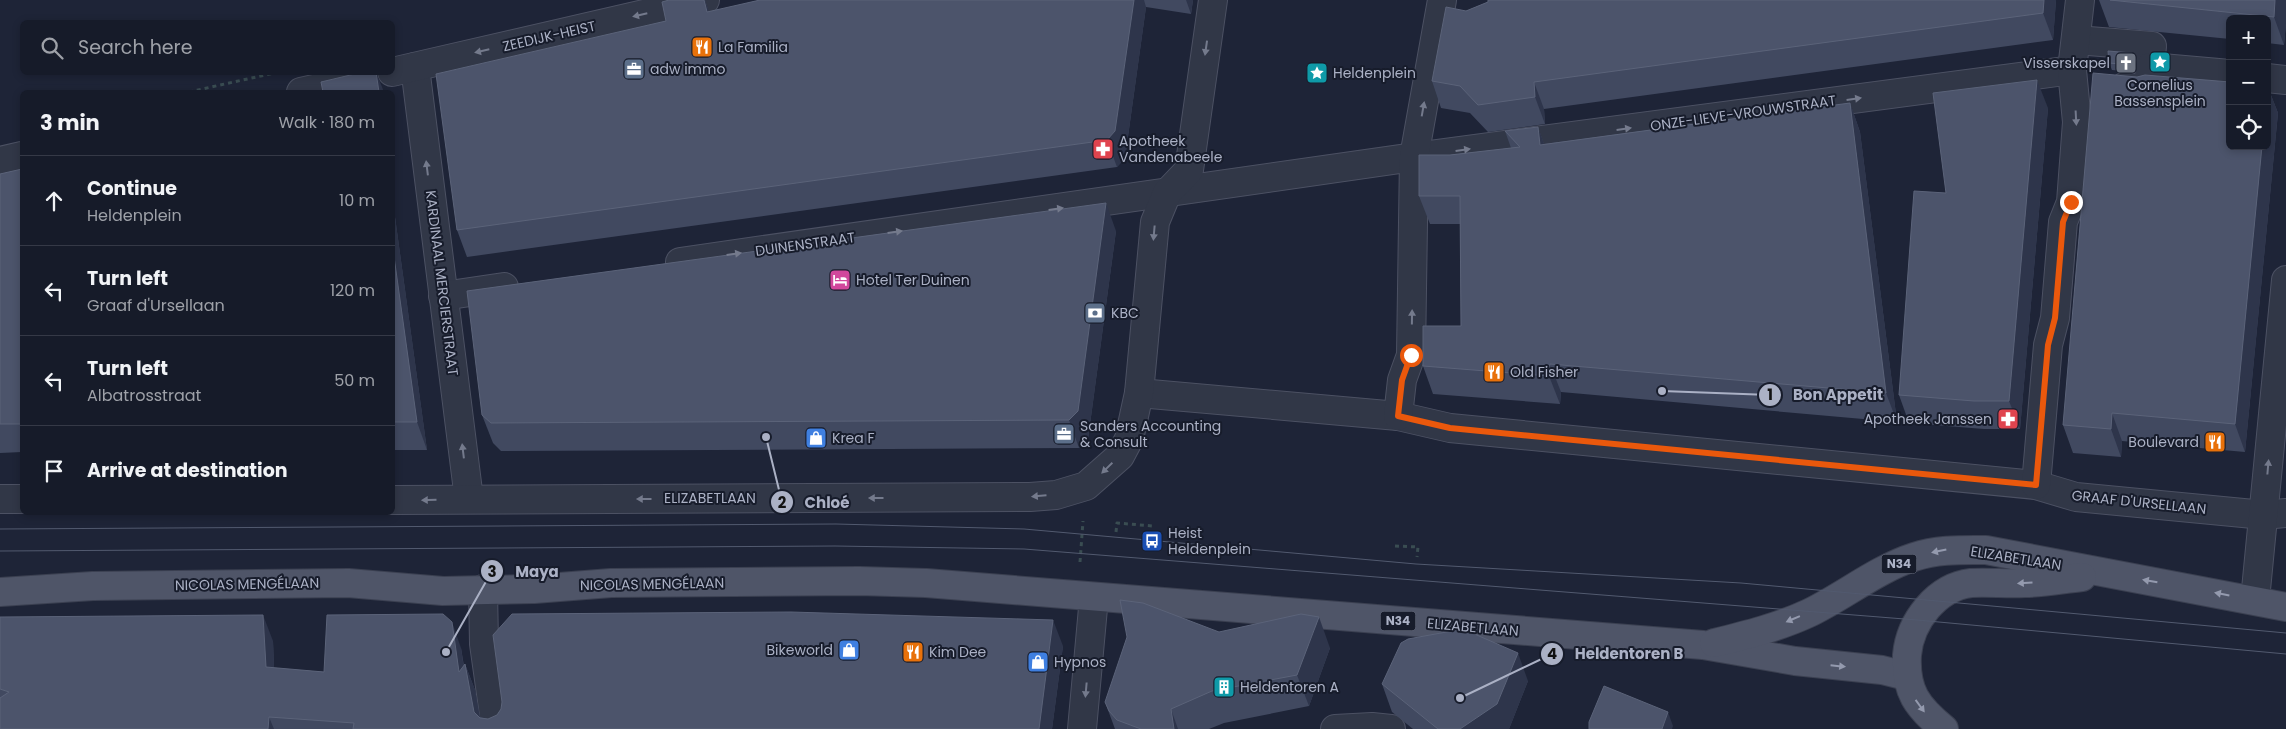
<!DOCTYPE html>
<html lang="en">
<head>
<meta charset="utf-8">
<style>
  body { margin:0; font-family:Poppins,sans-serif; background:#232835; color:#f1f3f6 }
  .controls { position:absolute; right:15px; top:15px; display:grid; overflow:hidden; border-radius:8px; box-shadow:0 2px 8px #0003 }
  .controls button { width:45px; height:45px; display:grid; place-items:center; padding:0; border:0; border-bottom:1px solid #353946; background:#161b29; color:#f1f3f6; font:25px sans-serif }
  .stop { position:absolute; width:15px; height:15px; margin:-11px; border:4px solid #ea580c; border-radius:50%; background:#fff }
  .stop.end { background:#ea580c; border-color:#fff; box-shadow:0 1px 5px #0008 }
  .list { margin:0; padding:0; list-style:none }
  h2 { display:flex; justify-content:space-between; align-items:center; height:65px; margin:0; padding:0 20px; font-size:21px }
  h2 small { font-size:16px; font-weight:400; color:#9ea1a8 }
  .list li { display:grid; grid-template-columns:32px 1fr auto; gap:15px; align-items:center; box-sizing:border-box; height:90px; padding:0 20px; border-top:1px solid #353946 }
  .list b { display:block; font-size:19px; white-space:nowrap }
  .list p { margin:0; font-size:16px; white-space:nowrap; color:#9ea1a8 }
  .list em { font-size:16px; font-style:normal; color:#9ea1a8 }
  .icon { flex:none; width:28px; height:28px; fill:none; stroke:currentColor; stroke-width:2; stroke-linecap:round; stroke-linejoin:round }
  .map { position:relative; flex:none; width:2286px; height:729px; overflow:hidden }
  .search { position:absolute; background:#161b29; box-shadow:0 2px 8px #0003; left:20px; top:20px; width:375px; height:55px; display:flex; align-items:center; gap:12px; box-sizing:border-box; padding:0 18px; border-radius:8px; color:#9ea1a8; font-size:19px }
  .panel { position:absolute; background:#161b29; box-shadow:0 2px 8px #0003; left:20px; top:90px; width:375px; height:425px; border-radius:8px }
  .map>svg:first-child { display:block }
</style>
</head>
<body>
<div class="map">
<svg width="2286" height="729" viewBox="0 0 2286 729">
  <rect width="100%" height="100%" fill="#1e2437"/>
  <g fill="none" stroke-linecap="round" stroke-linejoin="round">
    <g stroke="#4c5163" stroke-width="30">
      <g id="minor">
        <path d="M 2076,40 L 2152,46 L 2148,89 L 2124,87"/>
        <path d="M 415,67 L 469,499"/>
        <path d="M 2150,67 L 2230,74"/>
        <path d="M 392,72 L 705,0"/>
        <path d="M 2267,78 L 2286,80"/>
        <path d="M 301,92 L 359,79"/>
        <path d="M 0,161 L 22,156"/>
        <path d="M 680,262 L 1414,157 L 2072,70"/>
        <path d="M 443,296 L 504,287"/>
        <path d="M 1139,393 L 1398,416 L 1450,428 L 2036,485 L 2076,497 L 2264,515 L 2286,513"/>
        <path d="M 1398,416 L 1402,380 L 1411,355 L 1414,157 L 1442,0"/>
        <path d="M 2036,485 L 2048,345 L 2055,318 L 2063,222 L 2071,202 L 2077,122 L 2072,70 L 2080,0"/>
        <path d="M 0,499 L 22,499"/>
        <path d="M 392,500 L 1030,497 L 1056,495 L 1086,486 L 1120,456 L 1129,439 L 1139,393 L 1155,222 L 1167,193 L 1189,170 L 1213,0"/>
        <path d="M 483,589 L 484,644 L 496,729"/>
        <path d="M 2255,600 L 2286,280"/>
        <path d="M 1082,729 L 1094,597"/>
        <path d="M 1335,729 L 1372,727 L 1391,729"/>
      </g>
    </g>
    <g stroke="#3b4051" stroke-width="30">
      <g id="major">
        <path d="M 0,592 L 93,586 L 348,583 L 443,591 L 534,589 L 611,583 L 859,581 L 926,583 L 1703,645 L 1795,661 L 1882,670 L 1906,676"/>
        <path d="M 1714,643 C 1747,635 1779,627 1809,613 C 1844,596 1877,569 1914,557 C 1938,549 1962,550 1986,550 L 2286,607"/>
        <path d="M 1944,729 C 1917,707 1905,691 1907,655 C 1910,621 1937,587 1971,583 C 1989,582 2007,584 2025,583 C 2044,583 2063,579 2082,577"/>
      </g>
    </g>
    <g stroke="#3a4d52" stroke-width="3" stroke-dasharray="4 4" stroke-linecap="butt">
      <path d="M 189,92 L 274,73"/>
      <path d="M 1116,532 L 1117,523 L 1153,526"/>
      <path d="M 1395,546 L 1418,547 L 1417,557"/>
      <path d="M 1080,562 L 1083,521"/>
    </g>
    <use href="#minor" stroke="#313747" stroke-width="28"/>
    <use href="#major" stroke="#4f5568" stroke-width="28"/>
    <g stroke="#525a6f" stroke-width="1">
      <path d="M 0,529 L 836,524 L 1024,529 L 1416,564 L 1741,583 L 2286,633"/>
      <path d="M 0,551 L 835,546 L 1024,549 L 1917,620 L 2286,654"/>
    </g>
  </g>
  <g fill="#414960">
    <path d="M 705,0 L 709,12 L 760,0 L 1193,0 L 1191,14 L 1146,7 L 1125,158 L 1117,167 L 467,257 L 457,230 L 666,21 Z"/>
    <path d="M 1488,0 L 2056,0 L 2053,40 L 1544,109 L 1545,124 L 1488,132 L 1470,113 L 1441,108 L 1432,81 L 1466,11 L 1488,2 Z"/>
    <path d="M 2099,0 L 2286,0 L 2286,23 L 2284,45 L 2267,43 L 2267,19 L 2230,19 L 2230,39 L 2109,27 Z"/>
    <path d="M 2135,60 L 2134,72 L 2112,70 L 2109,63 Z"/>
    <path d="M 2137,77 L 2267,85 L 2278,113 L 2245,452 L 2122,441 L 2121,457 L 2073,453 L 2063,425 Z"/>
    <path d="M 1850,103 L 1860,132 L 1897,422 L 1561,392 L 1560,404 L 1433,394 L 1423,366 L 1461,326 L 1460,224 L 1430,224 L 1419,196 L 1450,155 L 1511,148 L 1505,131 L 1538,127 L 1544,144 Z"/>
    <path d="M 2048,108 L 2020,429 L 1984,429 L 1909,423 L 1899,395 L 1946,193 Z"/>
    <path d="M 392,145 L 395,163 L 392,164 Z"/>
    <path d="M 22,169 L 22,452 L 0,453 L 0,174 Z"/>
    <path d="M 392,195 L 427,450 L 392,450 Z"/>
    <path d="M 1116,231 L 1088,439 L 1079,448 L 501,451 L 493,443 L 482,415 Z"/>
    <path d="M 0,617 L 273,641 L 274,668 L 324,672 L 461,648 L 464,666 L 465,664 L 475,690 L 480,717 L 488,719 L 1063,646 L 1052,729 L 0,729 Z"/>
    <path d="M 1219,632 L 1330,648 L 1309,706 L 1224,723 L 1209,729 L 1115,729 L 1105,702 Z"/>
    <path d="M 1528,681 L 1509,729 L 1413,729 L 1392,712 L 1382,684 Z"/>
  </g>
  <g fill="#2e354b">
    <path d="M 704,0 L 705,0 L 712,20 L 707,12 Z"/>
    <path d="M 1134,0 L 1144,0 L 1146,7 L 1125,158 L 1117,167 L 1107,140 Z"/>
    <path d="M 1186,0 L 1193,0 L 1191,14 Z"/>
    <path d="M 2044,0 L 2056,0 L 2053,40 L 2043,13 Z"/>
    <path d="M 2275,0 L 2286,0 L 2286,23 L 2284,45 L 2274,17 Z"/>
    <path d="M 2132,53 L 2135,60 L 2134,72 L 2131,65 Z"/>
    <path d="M 376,72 L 384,92 L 379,92 Z"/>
    <path d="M 2037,80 L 2048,108 L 2020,429 L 2009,401 Z"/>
    <path d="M 1534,82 L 1544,109 L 1545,124 L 1535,97 Z"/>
    <path d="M 2267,85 L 2278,113 L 2245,452 L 2235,424 L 2262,146 L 2267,146 Z"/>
    <path d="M 1850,103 L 1860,132 L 1897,422 L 1886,393 Z"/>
    <path d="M 1538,127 L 1548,155 L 1540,145 Z"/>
    <path d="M 392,145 L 395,163 L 392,156 Z"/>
    <path d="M 392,195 L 427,450 L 417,422 L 392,242 Z"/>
    <path d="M 1106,203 L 1116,231 L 1088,439 L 1079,448 L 1069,420 Z"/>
    <path d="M 1550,364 L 1561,392 L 1560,404 L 1549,376 Z"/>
    <path d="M 2112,413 L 2122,441 L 2121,457 L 2111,429 Z"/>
    <path d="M 263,615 L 273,641 L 275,693 L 266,667 Z"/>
    <path d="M 1319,617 L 1330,648 L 1309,706 L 1297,675 Z"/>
    <path d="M 1053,620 L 1063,646 L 1052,729 L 1039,729 Z"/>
    <path d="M 452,622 L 461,648 L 468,697 L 459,672 Z"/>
    <path d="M 1518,653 L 1528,681 L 1509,729 L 1460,729 Z"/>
    <path d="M 465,664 L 475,690 L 482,729 L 474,712 Z"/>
    <path d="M 1171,709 L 1178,729 L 1174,729 Z"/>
    <path d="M 1668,712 L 1673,726 L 1672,729 L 1662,729 Z"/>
    <path d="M 269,717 L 274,729 L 268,729 Z"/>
  </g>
  <g fill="#4c546b" stroke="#5b6379">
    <path d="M 669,0 L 704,0 L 707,12 L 760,0 L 1134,0 L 1115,131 L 1107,140 L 457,230 L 436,74 L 666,21 L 662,2 Z"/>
    <path d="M 1488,0 L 2044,0 L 2043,13 L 1534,82 L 1535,97 L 1478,105 L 1460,86 L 1432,81 L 1446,7 L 1466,11 L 1488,2 Z"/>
    <path d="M 2110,0 L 2275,0 L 2274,17 Z"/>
    <path d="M 2108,51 L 2132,53 L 2131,65 L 2109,63 Z"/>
    <path d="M 363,72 L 376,72 L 379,92 L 323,92 L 321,82 Z"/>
    <path d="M 2093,73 L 2137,77 L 2145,75 L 2230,82 L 2230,146 L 2262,146 L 2235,424 L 2112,413 L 2111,429 L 2063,425 Z"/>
    <path d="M 2037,80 L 2009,401 L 1974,401 L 1899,395 L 1914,191 L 1946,193 L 1933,93 Z"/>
    <path d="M 1850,103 L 1886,393 L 1550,364 L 1549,376 L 1423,366 L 1423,326 L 1461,326 L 1460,196 L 1419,196 L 1419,155 L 1450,155 L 1520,147 L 1505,131 L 1538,127 L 1540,145 Z"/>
    <path d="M 22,169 L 22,424 L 0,424 L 0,174 Z"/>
    <path d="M 1106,203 L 1078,411 L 1069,420 L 491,423 L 482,415 L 467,291 Z"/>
    <path d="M 392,242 L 417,422 L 392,422 Z"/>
    <path d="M 1120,600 L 1143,603 L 1219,632 L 1301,614 L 1319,617 L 1297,675 L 1212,691 L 1171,709 L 1174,729 L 1141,729 L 1117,720 L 1109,711 L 1105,702 L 1127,637 Z"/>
    <path d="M 791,612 L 1053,620 L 1039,729 L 353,729 L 354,723 L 269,717 L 268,729 L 0,729 L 0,698 L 9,692 L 0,689 L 0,617 L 263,615 L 266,667 L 324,672 L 327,615 L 443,614 L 452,622 L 459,672 L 465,664 L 474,712 L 480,718 L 488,719 L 497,715 L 501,709 L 502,702 L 493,635 L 512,614 Z"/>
    <path d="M 1463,629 L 1518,653 L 1497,704 L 1460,729 L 1438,729 L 1382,684 L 1401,643 L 1408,639 Z"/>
    <path d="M 1604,686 L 1668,712 L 1662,729 L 1589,729 L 1589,722 Z"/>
  </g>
  <defs><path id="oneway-solid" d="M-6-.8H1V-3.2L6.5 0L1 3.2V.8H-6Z" transform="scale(1.25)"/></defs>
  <g fill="#747a8c">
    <use href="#oneway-solid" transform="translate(640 15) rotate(167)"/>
    <use href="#oneway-solid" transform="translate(1206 48) rotate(98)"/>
    <use href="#oneway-solid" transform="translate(482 51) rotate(167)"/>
    <use href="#oneway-solid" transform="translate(1854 99) rotate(-8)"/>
    <use href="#oneway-solid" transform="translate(1423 109) rotate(-80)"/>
    <use href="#oneway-solid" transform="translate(2076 118) rotate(87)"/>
    <use href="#oneway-solid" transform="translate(1624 129) rotate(-8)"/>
    <use href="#oneway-solid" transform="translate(1463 150) rotate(-8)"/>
    <use href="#oneway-solid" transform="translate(427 168) rotate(-97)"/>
    <use href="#oneway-solid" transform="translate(1056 209) rotate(-8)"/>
    <use href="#oneway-solid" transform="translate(895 232) rotate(-8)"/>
    <use href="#oneway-solid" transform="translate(1154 233) rotate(95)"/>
    <use href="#oneway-solid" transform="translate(734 254) rotate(-8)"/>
    <use href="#oneway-solid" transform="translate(1412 317) rotate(-89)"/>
    <use href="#oneway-solid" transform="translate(463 451) rotate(-97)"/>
    <use href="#oneway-solid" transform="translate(2268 467) rotate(-85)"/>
    <use href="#oneway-solid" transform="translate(1107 468) rotate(136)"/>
    <use href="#oneway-solid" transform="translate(1039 496) rotate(175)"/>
    <use href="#oneway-solid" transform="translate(876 498) rotate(180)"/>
    <use href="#oneway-solid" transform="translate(644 499) rotate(180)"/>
    <use href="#oneway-solid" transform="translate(429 500) rotate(179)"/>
    <use href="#oneway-solid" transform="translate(1086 690) rotate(95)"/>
  </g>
  <g fill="#949aae">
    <use href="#oneway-solid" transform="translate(1939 551) rotate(168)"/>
    <use href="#oneway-solid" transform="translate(2150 581) rotate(-170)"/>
    <use href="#oneway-solid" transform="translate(2025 583) rotate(177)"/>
    <use href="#oneway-solid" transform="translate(2222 594) rotate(-169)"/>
    <use href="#oneway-solid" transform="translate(1793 619) rotate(157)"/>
    <use href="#oneway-solid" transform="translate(1838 666) rotate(6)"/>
    <use href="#oneway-solid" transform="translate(1920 706) rotate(54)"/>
  </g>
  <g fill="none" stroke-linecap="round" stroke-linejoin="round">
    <path stroke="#ea580c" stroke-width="6" d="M 1411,355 L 1402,380 L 1398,416 L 1450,428 L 2036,485 L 2048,345 L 2055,318 L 2063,222 L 2071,202"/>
  </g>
  <defs>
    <g id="restaurant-square" transform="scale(1.125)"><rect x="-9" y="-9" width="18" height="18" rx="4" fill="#e8710a" stroke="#171c2b"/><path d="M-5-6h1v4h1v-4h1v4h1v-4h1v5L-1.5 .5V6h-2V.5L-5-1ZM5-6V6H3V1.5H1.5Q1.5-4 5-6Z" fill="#fff"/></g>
    <g id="sight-square" transform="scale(1.125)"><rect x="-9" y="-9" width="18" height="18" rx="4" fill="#0f9aa8" stroke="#171c2b"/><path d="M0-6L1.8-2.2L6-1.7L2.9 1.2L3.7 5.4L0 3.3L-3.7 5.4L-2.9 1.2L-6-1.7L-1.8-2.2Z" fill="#fff"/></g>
    <g id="church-square" transform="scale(1.125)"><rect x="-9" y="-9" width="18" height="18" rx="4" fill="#6b7280" stroke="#171c2b"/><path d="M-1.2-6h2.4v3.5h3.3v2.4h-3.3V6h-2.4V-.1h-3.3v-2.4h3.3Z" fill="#fff"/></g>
    <g id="office-square" transform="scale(1.125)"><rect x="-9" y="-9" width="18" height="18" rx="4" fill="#5c6f8a" stroke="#171c2b"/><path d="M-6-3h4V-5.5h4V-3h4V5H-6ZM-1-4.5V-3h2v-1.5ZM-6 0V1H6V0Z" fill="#fff"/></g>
    <g id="pharmacy-square" transform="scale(1.125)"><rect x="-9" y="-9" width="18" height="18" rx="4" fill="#e0444e" stroke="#171c2b"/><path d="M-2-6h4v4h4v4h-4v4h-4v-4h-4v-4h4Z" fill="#fff"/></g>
    <g id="hotel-square" transform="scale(1.125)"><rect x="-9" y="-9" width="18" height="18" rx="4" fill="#d1479c" stroke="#171c2b"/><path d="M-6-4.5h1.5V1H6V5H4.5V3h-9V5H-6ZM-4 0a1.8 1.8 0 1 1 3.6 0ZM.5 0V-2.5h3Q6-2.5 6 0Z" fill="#fff"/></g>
    <g id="bank-square" transform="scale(1.125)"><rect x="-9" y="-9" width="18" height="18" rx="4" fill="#5c6f8a" stroke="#171c2b"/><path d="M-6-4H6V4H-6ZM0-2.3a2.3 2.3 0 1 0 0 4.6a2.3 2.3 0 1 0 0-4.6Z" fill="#fff"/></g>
    <g id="shop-square" transform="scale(1.125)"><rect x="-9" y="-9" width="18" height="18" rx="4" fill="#3f7fe0" stroke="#171c2b"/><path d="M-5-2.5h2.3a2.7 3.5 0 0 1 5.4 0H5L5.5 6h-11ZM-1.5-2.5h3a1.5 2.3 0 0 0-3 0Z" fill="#fff"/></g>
    <g id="bus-square" transform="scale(1.125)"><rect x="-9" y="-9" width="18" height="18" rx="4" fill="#1a4fb4" stroke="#171c2b"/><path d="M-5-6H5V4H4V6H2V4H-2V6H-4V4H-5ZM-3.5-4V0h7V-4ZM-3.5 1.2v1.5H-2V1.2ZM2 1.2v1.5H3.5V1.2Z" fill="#fff"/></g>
    <g id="building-square" transform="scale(1.125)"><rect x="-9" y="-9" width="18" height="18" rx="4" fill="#0f9aa8" stroke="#171c2b"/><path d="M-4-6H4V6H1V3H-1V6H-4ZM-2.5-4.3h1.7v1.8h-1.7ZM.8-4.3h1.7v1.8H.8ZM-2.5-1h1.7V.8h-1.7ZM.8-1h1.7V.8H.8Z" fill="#fff"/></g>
  </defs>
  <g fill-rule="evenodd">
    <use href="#restaurant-square" x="702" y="47"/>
    <use href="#sight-square" x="2160" y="62"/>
    <use href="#church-square" x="2126" y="63"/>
    <use href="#office-square" x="634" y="69"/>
    <use href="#sight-square" x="1317" y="73"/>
    <use href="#pharmacy-square" x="1103" y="149"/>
    <use href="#hotel-square" x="840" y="280"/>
    <use href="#bank-square" x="1095" y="313"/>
    <use href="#restaurant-square" x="1494" y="372"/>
    <use href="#pharmacy-square" x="2008" y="419"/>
    <use href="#office-square" x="1064" y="434"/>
    <use href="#shop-square" x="816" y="438"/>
    <use href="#restaurant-square" x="2215" y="442"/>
    <use href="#bus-square" x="1152" y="541"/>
    <use href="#shop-square" x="849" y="650"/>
    <use href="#restaurant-square" x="913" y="652"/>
    <use href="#shop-square" x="1038" y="662"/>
    <use href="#building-square" x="1224" y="687"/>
  </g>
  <g text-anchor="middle" stroke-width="4" stroke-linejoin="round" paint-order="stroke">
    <g fill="#171c2b" stroke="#7f8497" stroke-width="1">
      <rect x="1881.5" y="554.5" width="35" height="19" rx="4"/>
      <rect x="1380.5" y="611.5" width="35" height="19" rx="4"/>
    </g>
    <g font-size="12" font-weight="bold" fill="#abb1c5">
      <text x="1899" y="568">N34</text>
      <text x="1398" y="625">N34</text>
    </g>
    <g font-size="14" fill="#abb1c5" stroke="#171c2b">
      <text transform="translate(549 36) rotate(-13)" y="5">ZEEDIJK-HEIST</text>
      <text transform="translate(1743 113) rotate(-8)" y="5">ONZE-LIEVE-VROUWSTRAAT</text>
      <text transform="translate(805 244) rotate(-8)" y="5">DUINENSTRAAT</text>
      <text transform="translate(442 283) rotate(83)" y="5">KARDINAAL MERCIERSTRAAT</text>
      <text x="710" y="503">ELIZABETLAAN</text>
      <text transform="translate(2139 502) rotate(6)" y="5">GRAAF D'URSELLAAN</text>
      <text transform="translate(2016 558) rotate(9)" y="5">ELIZABETLAAN</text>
      <text transform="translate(247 584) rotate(-1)" y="5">NICOLAS MENGÉLAAN</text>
      <text transform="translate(652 584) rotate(-1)" y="5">NICOLAS MENGÉLAAN</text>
      <text transform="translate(1473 627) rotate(5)" y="5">ELIZABETLAAN</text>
    </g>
    <g font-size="14" fill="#abb1c5" stroke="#171c2b" text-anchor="start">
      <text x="718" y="52">La Familia</text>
      <text x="2110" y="68" text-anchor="end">Visserskapel</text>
      <text x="650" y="74">adw immo</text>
      <text x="1333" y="78">Heldenplein</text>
      <text x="2160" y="90" text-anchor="middle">Cornelius<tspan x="2160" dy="16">Bassensplein</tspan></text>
      <text x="1119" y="146">Apotheek<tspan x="1119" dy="16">Vandenabeele</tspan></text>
      <text x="856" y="285">Hotel Ter Duinen</text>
      <text x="1111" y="318">KBC</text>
      <text x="1510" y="377">Old Fisher</text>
      <text x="1992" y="424" text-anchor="end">Apotheek Janssen</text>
      <text x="1080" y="431">Sanders Accounting<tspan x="1080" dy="16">&amp; Consult</tspan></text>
      <text x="832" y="443">Krea F</text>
      <text x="2199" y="447" text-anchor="end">Boulevard</text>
      <text x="1168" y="538">Heist<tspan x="1168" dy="16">Heldenplein</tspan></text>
      <text x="833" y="655" text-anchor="end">Bikeworld</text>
      <text x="929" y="657">Kim Dee</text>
      <text x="1054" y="667">Hypnos</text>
      <text x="1240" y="692">Heldentoren A</text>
    </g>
  </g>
  <path fill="none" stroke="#abb1c5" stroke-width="2" d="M1662 391L1770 395M766 437L782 502M446 652L492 571M1460 698L1552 654"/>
  <g fill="#abb1c5" stroke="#171c2b" stroke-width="2">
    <circle cx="1662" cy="391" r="5"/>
    <circle cx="766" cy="437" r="5"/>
    <circle cx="446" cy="652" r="5"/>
    <circle cx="1460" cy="698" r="5"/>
    <circle cx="1770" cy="395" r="12"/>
    <circle cx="782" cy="502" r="12"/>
    <circle cx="492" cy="571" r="12"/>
    <circle cx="1552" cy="654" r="12"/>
  </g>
  <g font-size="15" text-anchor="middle" font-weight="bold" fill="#111">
    <text x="1770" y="400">1</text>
    <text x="782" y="508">2</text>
    <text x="492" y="577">3</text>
    <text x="1552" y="659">4</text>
  </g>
  <g font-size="15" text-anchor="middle" font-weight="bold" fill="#abb1c5" stroke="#171c2b" stroke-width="4" stroke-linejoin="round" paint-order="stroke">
    <text x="1838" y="400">Bon Appetit</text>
    <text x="827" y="508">Chloé</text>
    <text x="537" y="577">Maya</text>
    <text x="1629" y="659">Heldentoren B</text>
  </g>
</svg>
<div class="controls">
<button>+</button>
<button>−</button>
<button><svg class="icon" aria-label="locate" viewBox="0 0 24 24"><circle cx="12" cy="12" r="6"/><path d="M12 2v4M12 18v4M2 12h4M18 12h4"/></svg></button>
</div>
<div class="stop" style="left:1411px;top:355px"></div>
<div class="stop end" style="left:2071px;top:202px"></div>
<div class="search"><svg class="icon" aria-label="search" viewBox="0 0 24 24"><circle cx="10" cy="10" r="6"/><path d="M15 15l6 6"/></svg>Search here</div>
<section class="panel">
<h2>3 min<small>Walk · 180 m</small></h2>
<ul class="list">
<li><svg class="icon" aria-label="ahead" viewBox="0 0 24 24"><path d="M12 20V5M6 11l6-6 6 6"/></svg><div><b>Continue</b><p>Heldenplein</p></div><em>10 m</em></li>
<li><svg class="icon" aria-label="left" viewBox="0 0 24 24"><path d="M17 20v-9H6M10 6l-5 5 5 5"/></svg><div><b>Turn left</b><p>Graaf d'Ursellaan</p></div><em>120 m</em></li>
<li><svg class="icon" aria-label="left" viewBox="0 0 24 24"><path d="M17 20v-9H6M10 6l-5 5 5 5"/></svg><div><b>Turn left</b><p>Albatrosstraat</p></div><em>50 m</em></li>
<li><svg class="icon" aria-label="arrive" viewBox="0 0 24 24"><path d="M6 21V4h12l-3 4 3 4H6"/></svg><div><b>Arrive at destination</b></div></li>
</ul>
</section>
</div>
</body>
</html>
